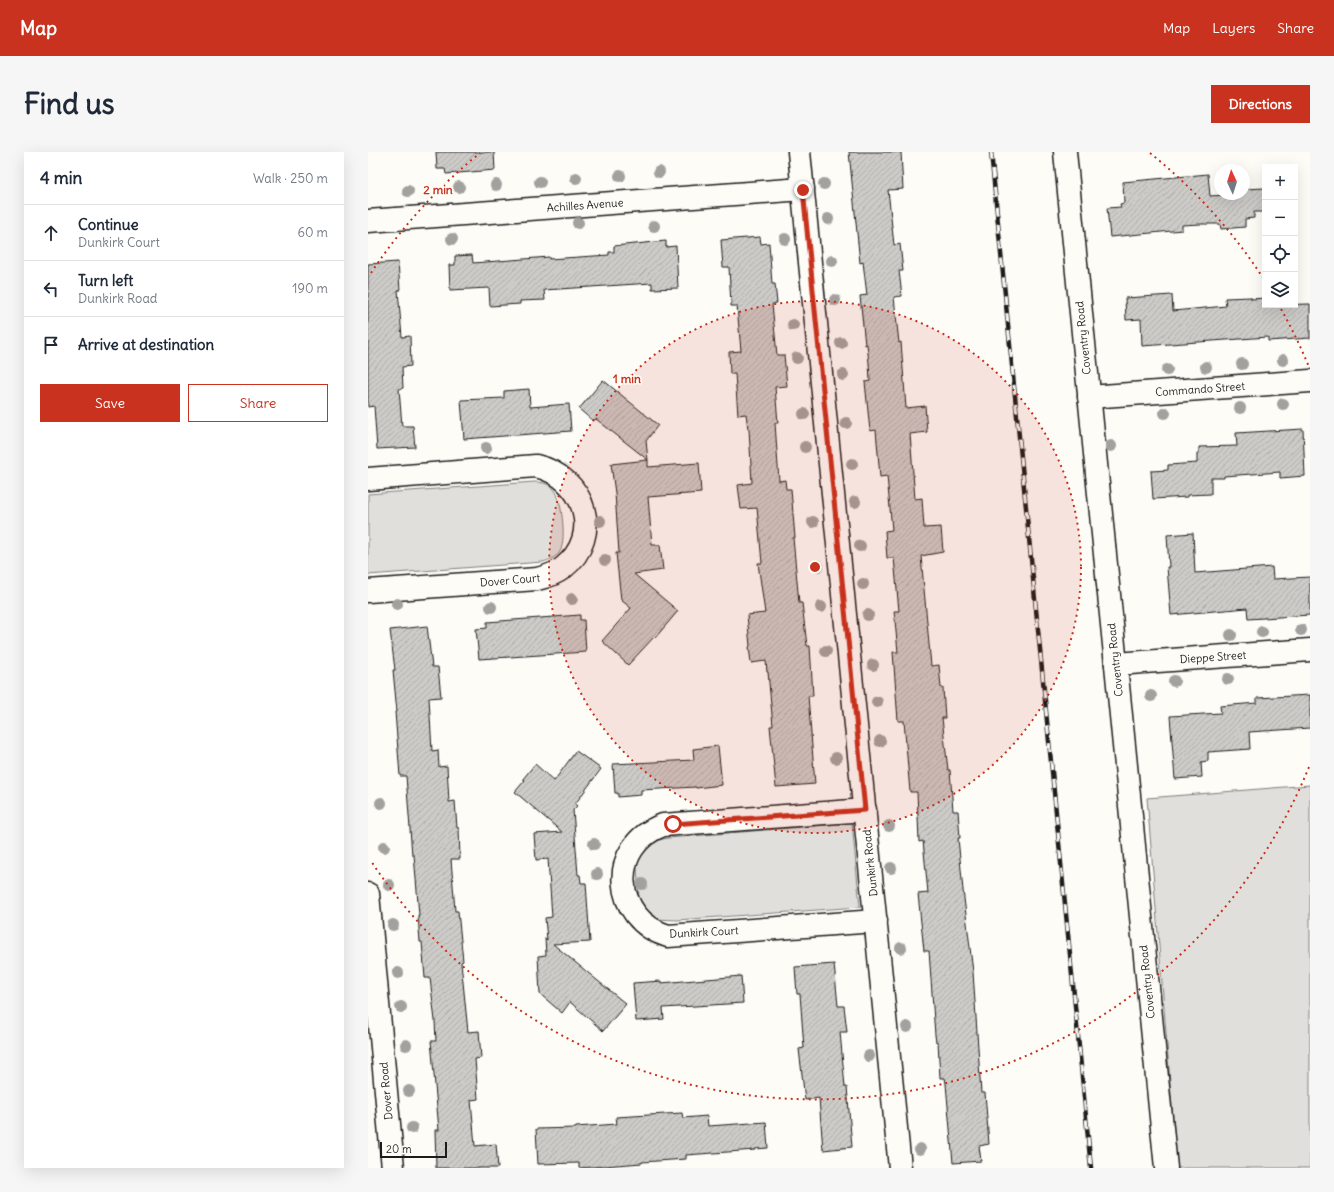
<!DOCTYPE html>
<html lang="en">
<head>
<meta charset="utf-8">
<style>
  body { margin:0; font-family:Delius,sans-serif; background:#f6f6f7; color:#1f2937 }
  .controls { position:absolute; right:12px; top:12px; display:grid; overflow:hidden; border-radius:0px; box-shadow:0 4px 16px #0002 }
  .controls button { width:36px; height:36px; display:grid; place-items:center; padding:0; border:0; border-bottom:1px solid #e0e1e3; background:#fff; color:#1f2937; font:20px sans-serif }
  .compass { position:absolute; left:846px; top:12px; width:36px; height:36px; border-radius:50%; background:#fff; box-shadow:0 4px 16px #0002; rotate:356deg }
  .scale { position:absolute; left:12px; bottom:10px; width:67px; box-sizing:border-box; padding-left:4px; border:2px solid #1c1c1c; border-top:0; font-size:11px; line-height:14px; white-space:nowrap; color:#1c1c1c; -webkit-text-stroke:3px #fdfcf7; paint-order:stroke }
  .stop { position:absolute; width:12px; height:12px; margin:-9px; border:3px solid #c8321e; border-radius:50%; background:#fff }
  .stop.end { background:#c8321e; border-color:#fff; box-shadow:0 1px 4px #0008 }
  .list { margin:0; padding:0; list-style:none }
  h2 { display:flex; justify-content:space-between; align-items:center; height:52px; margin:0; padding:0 16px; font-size:17px }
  h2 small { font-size:13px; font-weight:400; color:#747a83 }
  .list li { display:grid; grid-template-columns:26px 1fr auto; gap:12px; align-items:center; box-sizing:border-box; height:56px; padding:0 16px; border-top:1px solid #e0e1e3 }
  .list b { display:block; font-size:15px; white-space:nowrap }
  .list p { margin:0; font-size:13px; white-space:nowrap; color:#747a83 }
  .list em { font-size:13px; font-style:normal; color:#747a83 }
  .actions { display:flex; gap:8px; padding:12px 16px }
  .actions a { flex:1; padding:9px 0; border:1px solid #c8321e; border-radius:0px; text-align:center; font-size:14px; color:#c8321e }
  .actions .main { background:#c8321e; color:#fff }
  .icon { flex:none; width:22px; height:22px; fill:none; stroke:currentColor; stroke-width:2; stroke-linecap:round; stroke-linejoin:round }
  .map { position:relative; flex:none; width:942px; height:1016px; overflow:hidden; border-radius:0px }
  header { display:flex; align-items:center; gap:24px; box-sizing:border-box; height:56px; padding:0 20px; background:#c8321e; color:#fff }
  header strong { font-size:19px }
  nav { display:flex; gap:22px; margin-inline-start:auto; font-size:14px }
  .intro { display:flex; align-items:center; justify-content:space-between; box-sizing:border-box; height:96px; padding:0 24px }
  h1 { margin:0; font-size:28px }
  .button { padding:10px 18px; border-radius:0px; background:#c8321e; color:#fff; font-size:14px; font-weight:700 }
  main { display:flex; gap:24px; padding:0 24px }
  aside { flex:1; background:#fff; border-radius:0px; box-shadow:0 4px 16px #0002 }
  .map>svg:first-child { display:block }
</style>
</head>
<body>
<header>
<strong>Map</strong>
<nav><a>Map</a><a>Layers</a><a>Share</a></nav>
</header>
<div class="intro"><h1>Find us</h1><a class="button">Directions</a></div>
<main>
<aside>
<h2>4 min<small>Walk · 250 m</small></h2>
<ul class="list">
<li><svg class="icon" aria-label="ahead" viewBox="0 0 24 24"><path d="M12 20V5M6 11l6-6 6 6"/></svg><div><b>Continue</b><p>Dunkirk Court</p></div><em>60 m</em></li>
<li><svg class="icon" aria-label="left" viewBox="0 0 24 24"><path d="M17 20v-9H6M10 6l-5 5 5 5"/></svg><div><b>Turn left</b><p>Dunkirk Road</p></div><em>190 m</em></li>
<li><svg class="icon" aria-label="arrive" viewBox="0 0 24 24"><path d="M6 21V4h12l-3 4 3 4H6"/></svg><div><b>Arrive at destination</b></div></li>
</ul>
<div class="actions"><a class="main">Save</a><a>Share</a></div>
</aside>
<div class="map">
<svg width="942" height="1016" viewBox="0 0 942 1016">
  <defs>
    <pattern id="building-hatch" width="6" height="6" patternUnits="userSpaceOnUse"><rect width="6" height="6" fill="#cccbc8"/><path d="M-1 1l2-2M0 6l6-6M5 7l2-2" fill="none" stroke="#afaeab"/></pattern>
  </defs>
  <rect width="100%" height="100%" fill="#fdfcf7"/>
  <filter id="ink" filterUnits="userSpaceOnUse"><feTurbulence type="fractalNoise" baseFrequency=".025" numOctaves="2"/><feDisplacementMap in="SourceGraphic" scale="8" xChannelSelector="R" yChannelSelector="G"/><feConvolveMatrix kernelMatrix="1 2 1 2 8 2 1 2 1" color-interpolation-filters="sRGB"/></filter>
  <g filter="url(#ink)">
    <g fill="#e0dfdb" stroke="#7e7e7c">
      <path d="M 166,330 C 175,330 183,332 188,340 C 194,351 199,391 191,401 C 187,406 181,408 175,410 L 0,423 L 0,342 Z"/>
      <path d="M 942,633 L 942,1016 L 809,1016 L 779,646 Z"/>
      <path d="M 484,671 L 492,755 L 309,768 L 287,767 L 277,758 L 271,746 L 269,715 L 274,699 L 285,689 L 300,686 Z"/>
    </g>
    <g fill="url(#building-hatch)" stroke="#1c1c1c">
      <path d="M 68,0 L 126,0 L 127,18 L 78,22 L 77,17 L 69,17 Z"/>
      <path d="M 481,0 L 533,0 L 535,37 L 520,38 L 526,93 L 532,92 L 535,119 L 531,119 L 534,144 L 526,145 L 531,191 L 533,190 L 538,256 L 557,254 L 559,280 L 542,282 L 547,347 L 554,346 L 556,376 L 573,375 L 575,400 L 553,404 L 563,514 L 571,513 L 573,536 L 575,536 L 577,566 L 574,566 L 580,618 L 582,618 L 585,659 L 590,659 L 592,686 L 590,686 L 595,738 L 605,820 L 613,941 L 617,941 L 621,992 L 611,994 L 613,1009 L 585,1011 L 578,932 L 577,926 L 572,926 L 570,890 L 568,890 L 567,883 L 561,799 L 556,799 L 550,742 L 560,741 L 555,689 L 551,690 L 549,640 L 542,640 L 536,569 L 530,569 L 525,500 L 530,500 L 526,459 L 531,459 L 526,406 L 519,406 L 517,379 L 524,378 L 519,324 L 512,325 L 508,278 L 502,279 L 497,230 L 502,229 L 501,211 L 499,192 L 497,193 L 492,144 L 499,143 L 495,110 L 492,111 Z"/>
      <path d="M 840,22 L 842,44 L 876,42 L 876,37 L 897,36 L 897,60 L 886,60 L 886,66 L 877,67 L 877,75 L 853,77 L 852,72 L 833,72 L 814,73 L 814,78 L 742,85 L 739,56 L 753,55 L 752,52 L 756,51 L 755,30 Z"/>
      <path d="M 392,85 L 393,92 L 401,91 L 404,132 L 407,132 L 409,151 L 404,152 L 409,203 L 416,203 L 419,234 L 407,235 L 410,271 L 407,271 L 411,329 L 417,328 L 418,337 L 423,337 L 427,386 L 425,386 L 431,451 L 434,451 L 439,494 L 442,494 L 445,544 L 440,544 L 447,632 L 408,635 L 402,574 L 405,574 L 400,520 L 399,520 L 398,509 L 383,511 L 381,495 L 382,494 L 379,463 L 397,461 L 390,411 L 394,411 L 389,356 L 373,357 L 370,333 L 384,331 L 381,277 L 380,277 L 378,262 L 370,263 L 367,222 L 362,222 L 361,200 L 373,199 L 369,154 L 363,154 L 361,115 L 355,115 L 353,88 Z"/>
      <path d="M 298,89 L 298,95 L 308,94 L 310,136 L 284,137 L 284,131 L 176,138 L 177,148 L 152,149 L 152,152 L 122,154 L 121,136 L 82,138 L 81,113 L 87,113 L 87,104 L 104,103 L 105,111 L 181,105 L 181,107 L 241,103 L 241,100 L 246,100 L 246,94 Z"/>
      <path d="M 30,110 L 32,138 L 30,138 L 34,185 L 42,184 L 43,214 L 34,215 L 35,236 L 31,237 L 34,274 L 45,274 L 47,295 L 9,297 L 6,254 L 0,255 L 0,112 Z"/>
      <path d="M 804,143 L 805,159 L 858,154 L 857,146 L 883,145 L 883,147 L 897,146 L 897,153 L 942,152 L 942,186 L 900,189 L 900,185 L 774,194 L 773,167 L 758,168 L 757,146 Z"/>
      <path d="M 235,228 L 290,273 L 278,289 L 280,308 L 228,267 L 225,269 L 211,257 Z"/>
      <path d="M 161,237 L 162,255 L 201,252 L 203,279 L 96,287 L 93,248 L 136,246 L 136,239 Z"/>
      <path d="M 935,277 L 937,324 L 912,326 L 912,320 L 856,324 L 856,326 L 843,326 L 843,342 L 819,343 L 819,345 L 785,347 L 783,319 L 800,318 L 800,313 L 829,311 L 829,301 L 831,301 L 831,295 L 869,294 L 868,281 Z"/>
      <path d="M 280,308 L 280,315 L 331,311 L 333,341 L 280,345 L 284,393 L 292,393 L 295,418 L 266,422 L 310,459 L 287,486 L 286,485 L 260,513 L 234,489 L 263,456 L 253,448 L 248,401 L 251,401 L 247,341 L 243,312 Z"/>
      <path d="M 825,381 L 827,421 L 904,415 L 905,427 L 942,425 L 942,463 L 880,467 L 879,456 L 803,463 L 799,415 L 801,415 L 799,383 Z"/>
      <path d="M 212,463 L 212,468 L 216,468 L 218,500 L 111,507 L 108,477 L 119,476 L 119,470 Z"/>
      <path d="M 59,474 L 64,515 L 70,515 L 73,545 L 61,546 L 64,599 L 70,598 L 71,615 L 79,614 L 81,650 L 87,649 L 89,676 L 91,676 L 92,707 L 83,707 L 87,759 L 90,759 L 95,809 L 93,810 L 100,880 L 111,879 L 113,906 L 107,907 L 110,947 L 103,948 L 107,994 L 128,992 L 130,1016 L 68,1016 L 67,978 L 71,978 L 63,889 L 68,889 L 67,869 L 62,826 L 57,826 L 54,790 L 52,790 L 50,763 L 51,763 L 46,703 L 44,703 L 38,624 L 32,624 L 27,560 L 29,560 L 25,518 L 27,518 L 22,478 Z"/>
      <path d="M 942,543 L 942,576 L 881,580 L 882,597 L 840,600 L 840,609 L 833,610 L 834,625 L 807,627 L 802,564 L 853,561 L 852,554 L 889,551 L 889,546 Z"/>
      <path d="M 350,594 L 354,633 L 328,636 L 328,635 L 273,638 L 273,643 L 250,645 L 250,641 L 247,641 L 245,612 L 326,608 L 325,597 Z"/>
      <path d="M 208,599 L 233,617 L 207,652 L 209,654 L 205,658 L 210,723 L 212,723 L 213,731 L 218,731 L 222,790 L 185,792 L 258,852 L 235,879 L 202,850 L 194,861 L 172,842 L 170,804 L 178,803 L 177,786 L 179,788 L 177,766 L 184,765 L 180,707 L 168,708 L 166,682 L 194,680 L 147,640 L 157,628 L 155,627 L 167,612 L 186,629 Z"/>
      <path d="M 466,812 L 470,854 L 476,854 L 479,880 L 472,880 L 477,935 L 479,935 L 484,995 L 455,998 L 451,946 L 437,948 L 431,897 L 436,896 L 432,842 L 429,842 L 427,815 Z"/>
      <path d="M 373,824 L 375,851 L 295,856 L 296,867 L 268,869 L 265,831 L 293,829 L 293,831 Z"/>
      <path d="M 314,961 L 315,966 L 339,964 L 340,974 L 398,970 L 400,996 L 387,997 L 387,998 L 318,1003 L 318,1007 L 274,1010 L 274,1011 L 211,1016 L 211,1011 L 170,1012 L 168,977 L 208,976 L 208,975 L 249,972 L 248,965 Z"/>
    </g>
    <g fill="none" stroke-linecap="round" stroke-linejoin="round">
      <g stroke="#1c1c1c" stroke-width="25">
        <g id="minor">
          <path d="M 431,0 L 532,1016"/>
          <path d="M 697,0 L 798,1016"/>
          <path d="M 0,69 L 435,37"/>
          <path d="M 721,245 L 942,229"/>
          <path d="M 0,327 L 168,314 C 217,325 236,384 195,416 C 187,422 178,425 169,427 L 0,439"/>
          <path d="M 748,512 L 942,498"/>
          <path d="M 497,658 L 295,673 C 239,694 244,767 300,784 L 508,769"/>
          <path d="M 0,742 L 25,1016"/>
        </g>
      </g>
      <use href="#minor" stroke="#fdfcf7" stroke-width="22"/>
      <g stroke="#1c1c1c" stroke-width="4.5">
        <path id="rail" d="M 623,0 L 723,1016"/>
      </g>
      <use href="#rail" stroke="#fdfcf7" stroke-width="3" stroke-dasharray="9" stroke-linecap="butt"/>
    </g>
    <g fill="#a2a19e">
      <circle cx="291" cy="20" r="6"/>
      <circle cx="252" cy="24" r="6"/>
      <circle cx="208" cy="26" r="6"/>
      <circle cx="172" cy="30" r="6"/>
      <circle cx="456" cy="32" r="6"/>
      <circle cx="128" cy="33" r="6"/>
      <circle cx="91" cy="35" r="6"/>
      <circle cx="40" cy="39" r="6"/>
      <circle cx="460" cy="67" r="6"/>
      <circle cx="210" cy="71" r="6"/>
      <circle cx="286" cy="74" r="6"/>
      <circle cx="84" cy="87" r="6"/>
      <circle cx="417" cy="87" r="6"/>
      <circle cx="464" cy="109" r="6"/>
      <circle cx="467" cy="148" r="6"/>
      <circle cx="425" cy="173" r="6"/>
      <circle cx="473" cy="191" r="6"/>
      <circle cx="429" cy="206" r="6"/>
      <circle cx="915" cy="208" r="6"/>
      <circle cx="874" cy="212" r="6"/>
      <circle cx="838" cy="215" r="6"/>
      <circle cx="799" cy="218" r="6"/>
      <circle cx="475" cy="223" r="6"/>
      <circle cx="915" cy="252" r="6"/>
      <circle cx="872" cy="256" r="6"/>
      <circle cx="797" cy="261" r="6"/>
      <circle cx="436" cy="262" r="6"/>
      <circle cx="478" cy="271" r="6"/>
      <circle cx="743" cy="294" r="6"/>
      <circle cx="437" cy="295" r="6"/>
      <circle cx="118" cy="296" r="6"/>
      <circle cx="484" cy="312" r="6"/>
      <circle cx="487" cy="350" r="6"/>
      <circle cx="232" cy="369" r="6"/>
      <circle cx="445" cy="370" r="6"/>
      <circle cx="492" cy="394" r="6"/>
      <circle cx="237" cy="408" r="6"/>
      <circle cx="450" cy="414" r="6"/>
      <circle cx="495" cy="432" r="6"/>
      <circle cx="204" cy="447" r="6"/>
      <circle cx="29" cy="452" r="6"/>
      <circle cx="123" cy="455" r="6"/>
      <circle cx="453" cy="455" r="6"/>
      <circle cx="500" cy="463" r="6"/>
      <circle cx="933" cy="478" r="6"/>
      <circle cx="894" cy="480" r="6"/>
      <circle cx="863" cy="483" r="6"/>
      <circle cx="458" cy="499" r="6"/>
      <circle cx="505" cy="513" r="6"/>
      <circle cx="860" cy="527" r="6"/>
      <circle cx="806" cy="529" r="6"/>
      <circle cx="783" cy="544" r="6"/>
      <circle cx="509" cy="550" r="6"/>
      <circle cx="512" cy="589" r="6"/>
      <circle cx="468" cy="606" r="6"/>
      <circle cx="13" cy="651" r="6"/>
      <circle cx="521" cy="674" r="6"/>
      <circle cx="226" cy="692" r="6"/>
      <circle cx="16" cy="695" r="6"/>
      <circle cx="523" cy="716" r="6"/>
      <circle cx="229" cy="722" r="6"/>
      <circle cx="274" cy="732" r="6"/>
      <circle cx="21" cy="733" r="6"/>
      <circle cx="25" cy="773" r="6"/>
      <circle cx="533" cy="796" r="6"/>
      <circle cx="30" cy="821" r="6"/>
      <circle cx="33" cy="855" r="6"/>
      <circle cx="539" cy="875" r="6"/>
      <circle cx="38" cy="893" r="6"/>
      <circle cx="501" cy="904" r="6"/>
      <circle cx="41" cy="939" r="6"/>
      <circle cx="44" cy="976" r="6"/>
      <circle cx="552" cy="997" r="6"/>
    </g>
  </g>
  <g fill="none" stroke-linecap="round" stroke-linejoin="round" filter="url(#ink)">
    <path stroke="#c8321e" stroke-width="5" d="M 305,672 L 497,658 L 435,38"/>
  </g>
  <circle cx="447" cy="415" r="266" fill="#c8321e" fill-opacity=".12"/>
  <g fill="none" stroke="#c8321e" stroke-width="2" stroke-dasharray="2 4">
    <circle cx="447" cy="415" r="266"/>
    <path d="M941 615A533 533 0 0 1 3 709M3 121A533 533 0 0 1 112 1M782 1A533 533 0 0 1 897 129M913 157A533 533 0 0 1 941 215"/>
  </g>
  <g text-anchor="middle" stroke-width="3" stroke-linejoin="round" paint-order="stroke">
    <g font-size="11" fill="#1c1c1c" stroke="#fdfcf7">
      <text transform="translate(217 53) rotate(-4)" y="4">Achilles Avenue</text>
      <text transform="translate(715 186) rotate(-96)" y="4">Coventry Road</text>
      <text transform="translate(832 237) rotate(-4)" y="4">Commando Street</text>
      <text transform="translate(142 428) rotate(-5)" y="4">Dover Court</text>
      <text transform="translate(845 505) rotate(-4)" y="4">Dieppe Street</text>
      <text transform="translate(747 508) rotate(-96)" y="4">Coventry Road</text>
      <text transform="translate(502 711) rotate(-96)" y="4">Dunkirk Road</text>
      <text transform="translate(336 780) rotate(-3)" y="4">Dunkirk Court</text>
      <text transform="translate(779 830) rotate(-96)" y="4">Coventry Road</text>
      <text transform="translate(18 939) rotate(-95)" y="4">Dover Road</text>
    </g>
  </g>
  <circle cx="447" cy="415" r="6" fill="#c8321e" stroke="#fdfcf7" stroke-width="2"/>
  <g font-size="12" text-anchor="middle" font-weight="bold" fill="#c8321e" stroke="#fdfcf7" stroke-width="3" stroke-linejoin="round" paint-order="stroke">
    <text x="70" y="42">2 min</text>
    <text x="259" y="231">1 min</text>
  </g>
</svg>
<div class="controls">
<button>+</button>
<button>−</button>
<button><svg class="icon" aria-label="locate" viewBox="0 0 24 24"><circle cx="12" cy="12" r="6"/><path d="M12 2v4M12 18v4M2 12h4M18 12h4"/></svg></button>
<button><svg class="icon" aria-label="layers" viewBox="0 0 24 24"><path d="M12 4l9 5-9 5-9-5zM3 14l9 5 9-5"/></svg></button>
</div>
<svg class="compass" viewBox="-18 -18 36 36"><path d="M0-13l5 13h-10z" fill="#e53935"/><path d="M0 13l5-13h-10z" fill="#747a83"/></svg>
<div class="scale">20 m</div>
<div class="stop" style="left:305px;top:672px"></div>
<div class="stop end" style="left:435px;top:38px"></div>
</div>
</main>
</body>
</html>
